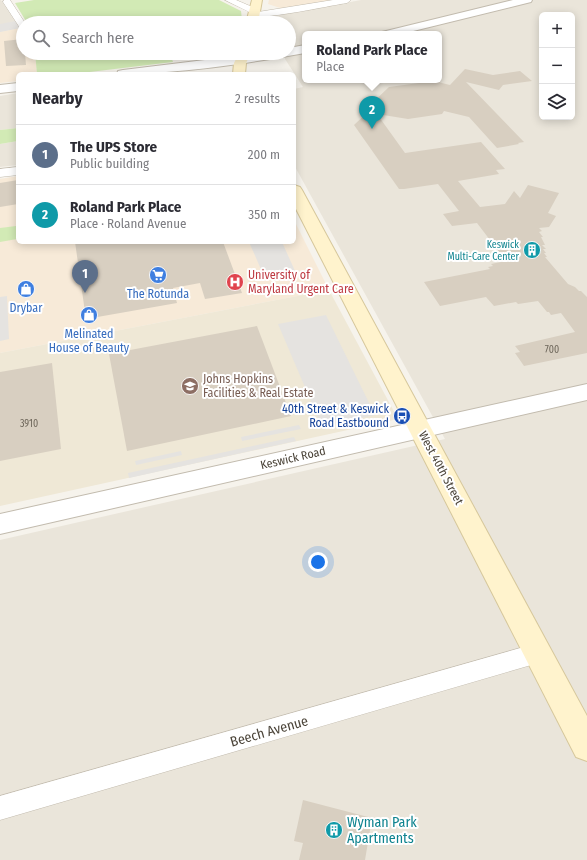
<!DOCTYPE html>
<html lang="en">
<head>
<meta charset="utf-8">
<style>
  body { margin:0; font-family:"Fira Sans Condensed",sans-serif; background:#f7f7f7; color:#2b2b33 }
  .controls { position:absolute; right:12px; top:12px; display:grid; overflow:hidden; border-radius:6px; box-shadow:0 2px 10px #0003 }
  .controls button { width:36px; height:36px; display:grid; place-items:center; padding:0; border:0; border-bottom:1px solid #e1e1e2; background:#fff; color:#2b2b33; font:20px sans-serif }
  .you { position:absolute; left:318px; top:562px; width:14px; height:14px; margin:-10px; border:3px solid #fff; border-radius:50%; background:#1a73e8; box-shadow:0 0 0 6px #1a73e833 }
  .badge { display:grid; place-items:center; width:26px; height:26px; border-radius:50%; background:#fc3f1d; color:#fff; font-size:13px; font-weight:700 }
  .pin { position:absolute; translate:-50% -33px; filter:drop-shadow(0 1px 2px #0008) }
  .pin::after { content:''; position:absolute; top:21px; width:14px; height:12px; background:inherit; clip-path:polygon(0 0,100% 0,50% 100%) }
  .popup { position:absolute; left:302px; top:31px; width:140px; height:52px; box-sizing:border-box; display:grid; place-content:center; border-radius:6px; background:#fff; filter:drop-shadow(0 1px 3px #0005); font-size:13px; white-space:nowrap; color:#7c7c81 }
  .popup b { font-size:15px; color:#2b2b33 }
  .popup::after { content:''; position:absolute; left:50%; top:100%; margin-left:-8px; border:8px solid transparent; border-top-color:#fff }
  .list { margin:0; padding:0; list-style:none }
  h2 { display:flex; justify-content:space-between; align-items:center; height:52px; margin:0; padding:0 16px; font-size:17px }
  h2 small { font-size:13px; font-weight:400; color:#7c7c81 }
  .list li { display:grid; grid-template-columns:26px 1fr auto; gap:12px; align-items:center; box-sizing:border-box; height:60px; padding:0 16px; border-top:1px solid #e1e1e2 }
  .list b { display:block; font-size:15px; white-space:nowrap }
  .list p { margin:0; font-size:13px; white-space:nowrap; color:#7c7c81 }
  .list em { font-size:13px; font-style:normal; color:#7c7c81 }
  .icon { flex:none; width:22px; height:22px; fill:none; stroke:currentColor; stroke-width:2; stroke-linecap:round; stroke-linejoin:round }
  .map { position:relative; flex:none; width:587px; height:860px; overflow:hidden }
  .search { position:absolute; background:#fff; box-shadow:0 2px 10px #0003; left:16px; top:16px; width:280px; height:44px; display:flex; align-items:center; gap:10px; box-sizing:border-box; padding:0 14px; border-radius:22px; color:#7c7c81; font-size:15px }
  .panel { position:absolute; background:#fff; box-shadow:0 2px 10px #0003; left:16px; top:72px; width:280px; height:172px; border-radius:6px }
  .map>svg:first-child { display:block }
</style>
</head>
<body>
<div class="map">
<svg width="587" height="860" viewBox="0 0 587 860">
  <rect width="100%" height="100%" fill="#f6f3ec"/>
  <g fill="#eae5da" fill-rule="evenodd">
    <path d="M 0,0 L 1,0 L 20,28 L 0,32 Z"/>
    <path d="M 361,0 L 587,0 L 587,860 L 0,860 L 0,540 L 445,439 L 294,165 L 294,89 L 303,87 L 285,59 L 285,53 L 289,53 L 289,23 L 260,23 L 260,19 L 265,18 ZM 542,15 L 572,15 L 572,117 L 542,117 ZM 305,34 L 439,34 L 439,80 L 305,80 Z"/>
    <path d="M 18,93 L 18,128 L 0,130 L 0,96 Z"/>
    <path d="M 18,141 L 18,165 L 0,167 L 0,144 Z"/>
  </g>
  <g fill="#f7ead8">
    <path d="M 269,0 L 333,0 L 283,9 L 268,4 Z"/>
    <path d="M 20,28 L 23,32 L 23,53 L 35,53 L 37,74 L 18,74 L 18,81 L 0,83 L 0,32 Z"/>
    <path d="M 18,176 L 18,242 L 294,242 L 294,220 L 329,290 L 0,353 L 0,179 Z"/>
  </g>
  <path fill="#efe8d6" d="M 329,290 L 398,419 L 0,506 L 0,353 Z"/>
  <g fill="#d2eab5">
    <path d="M 34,0 L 219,0 L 241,11 L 242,20 L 218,23 L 27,23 L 15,3 Z"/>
    <path d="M 35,53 L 170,53 L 173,62 L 73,74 L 37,74 Z"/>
    <path d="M 18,128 L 18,141 L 0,144 L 0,130 Z"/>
    <path d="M 16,226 L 17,239 L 0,242 L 0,228 Z"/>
  </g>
  <g fill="#e5e3e0">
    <path d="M 16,21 L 20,28 L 0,32 L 0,24 Z"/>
    <path d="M 249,242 L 282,242 L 295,271 L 264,276 Z"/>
    <path d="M 7,296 L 9,339 L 0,341 L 0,297 Z"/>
    <path d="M 326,315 L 375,415 L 322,427 L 278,324 Z"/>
    <path d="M 299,425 L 301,429 L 242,441 L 241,437 Z"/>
    <path d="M 294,437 L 296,441 L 129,478 L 128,473 Z"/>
    <path d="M 181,451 L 182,455 L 136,465 L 135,461 Z"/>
  </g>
  <g fill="#d8cfc1">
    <path d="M 23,39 L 23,53 L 25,53 L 26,65 L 6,66 L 4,41 Z"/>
    <path d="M 465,69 L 493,75 L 520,71 L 532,81 L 503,85 L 499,90 L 466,82 L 524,142 L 518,143 L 519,144 L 497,148 L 469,117 L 444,111 L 442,114 L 408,119 L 377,114 L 405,153 L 481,142 L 505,169 L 496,170 L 499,174 L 458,181 L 480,207 L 505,204 L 514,191 L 520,198 L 528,185 L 559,193 L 548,213 L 556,216 L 549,227 L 539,228 L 542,231 L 539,232 L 543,237 L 541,237 L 545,245 L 542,245 L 546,249 L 543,249 L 546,253 L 544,253 L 547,257 L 545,257 L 568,284 L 575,287 L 579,291 L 581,291 L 587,297 L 587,353 L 524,366 L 515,353 L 520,352 L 515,346 L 575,332 L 561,313 L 551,315 L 549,312 L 547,312 L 538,301 L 518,304 L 516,302 L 494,306 L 486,297 L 440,306 L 424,282 L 490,269 L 488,267 L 493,266 L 491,264 L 506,261 L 477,223 L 452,226 L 443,214 L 459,211 L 438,184 L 404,189 L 399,189 L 354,125 L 371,109 L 367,108 L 389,87 L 434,81 L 450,85 Z"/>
    <path d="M 18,180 L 18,204 L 0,207 L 0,183 Z"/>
    <path d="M 75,242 L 223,242 L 242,293 L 205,299 L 200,283 L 173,288 L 177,303 L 86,319 Z"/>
    <path d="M 257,326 L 291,416 L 127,451 L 109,354 Z"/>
    <path d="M 52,363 L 61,449 L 0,461 L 0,372 Z"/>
    <path d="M 303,800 L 372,818 L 365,860 L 299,860 L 303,843 L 294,841 Z"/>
  </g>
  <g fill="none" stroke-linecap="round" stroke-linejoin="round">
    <g stroke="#c2bbae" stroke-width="1">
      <g id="minor">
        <path d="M 4,0 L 10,0 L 25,23 L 23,23 L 23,29 L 20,28 L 3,2 Z"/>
        <path d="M 225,0 L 236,0 L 257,9 L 258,12 L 333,0 L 351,0 L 347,3 C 332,5 256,22 249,15 L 251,13 Z"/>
        <path d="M 18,167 L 18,175 L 0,177 L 0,169 Z"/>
        <path d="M 538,643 L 546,646 L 549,653 L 546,660 L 538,663 L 0,820 L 0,796 Z"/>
      </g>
    </g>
    <g stroke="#c2bbae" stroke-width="2">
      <g id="tertiary">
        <path d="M 513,0 L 532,0 L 531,2 L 401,34 L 380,34 L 382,32 Z"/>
        <path d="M 305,45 L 305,53 C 243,64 180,74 117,74 L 118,71 L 123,70 L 263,53 L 289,53 L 289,48 Z"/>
        <path d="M 18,83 L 18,91 L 0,93 L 0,85 Z"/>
        <path d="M 587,384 L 587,400 L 0,534 L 0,514 Z"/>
      </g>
    </g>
    <g stroke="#d6c79b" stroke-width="2">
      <g id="secondary">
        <path d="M 252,0 L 262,0 L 258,23 L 246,23 Z"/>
        <path d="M 239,53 L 251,53 L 246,63 L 245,74 L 233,74 L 234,63 Z"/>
        <path d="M 294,185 L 300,187 L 302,190 L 587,716 L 587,761 L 576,757 L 294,205 Z"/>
      </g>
    </g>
    <use href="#minor" fill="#fff" fill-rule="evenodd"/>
    <use href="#tertiary" fill="#fff" fill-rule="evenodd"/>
    <use href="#secondary" fill="#fff3cd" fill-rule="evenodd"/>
  </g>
  <defs>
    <g id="building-disc" transform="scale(0.9)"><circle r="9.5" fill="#0f9aa8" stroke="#fff"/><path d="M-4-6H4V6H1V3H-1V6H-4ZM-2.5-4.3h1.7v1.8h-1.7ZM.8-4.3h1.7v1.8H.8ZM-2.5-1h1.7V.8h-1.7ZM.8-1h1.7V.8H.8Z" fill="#fff"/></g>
    <g id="supermarket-disc" transform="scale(0.9)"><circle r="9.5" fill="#3f7fe0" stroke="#fff"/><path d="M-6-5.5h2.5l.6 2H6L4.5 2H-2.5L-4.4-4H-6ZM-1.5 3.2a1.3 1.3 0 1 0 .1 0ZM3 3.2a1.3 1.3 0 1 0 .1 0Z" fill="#fff"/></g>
    <g id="hospital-disc" transform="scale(0.9)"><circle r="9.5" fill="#e0444e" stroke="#fff"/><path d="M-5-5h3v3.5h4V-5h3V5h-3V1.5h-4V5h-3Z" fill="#fff"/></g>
    <g id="shop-disc" transform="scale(0.9)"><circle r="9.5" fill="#3f7fe0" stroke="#fff"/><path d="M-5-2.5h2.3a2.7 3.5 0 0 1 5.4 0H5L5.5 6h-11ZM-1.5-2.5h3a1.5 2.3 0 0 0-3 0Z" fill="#fff"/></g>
    <g id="university-disc" transform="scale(0.9)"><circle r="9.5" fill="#8d6e63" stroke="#fff"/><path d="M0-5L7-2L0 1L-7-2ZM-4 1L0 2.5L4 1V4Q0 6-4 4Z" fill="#fff"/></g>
    <g id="bus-disc" transform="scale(0.9)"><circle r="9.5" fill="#1a4fb4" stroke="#fff"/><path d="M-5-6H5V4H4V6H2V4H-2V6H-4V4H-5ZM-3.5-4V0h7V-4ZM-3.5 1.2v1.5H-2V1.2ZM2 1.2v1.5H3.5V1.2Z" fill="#fff"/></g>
  </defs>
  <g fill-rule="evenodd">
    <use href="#building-disc" x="532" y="250"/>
    <use href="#supermarket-disc" x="158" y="275"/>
    <use href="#hospital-disc" x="235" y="282"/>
    <use href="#shop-disc" x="26" y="289"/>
    <use href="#shop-disc" x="89" y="315"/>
    <use href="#university-disc" x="190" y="386"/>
    <use href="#bus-disc" x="402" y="416"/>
    <use href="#building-disc" x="334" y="830"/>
  </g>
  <g text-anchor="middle" stroke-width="4" stroke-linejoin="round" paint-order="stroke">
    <g font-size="10" fill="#0d838f" stroke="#fff" text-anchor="end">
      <text x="519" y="248">Keswick<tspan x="519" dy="12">Multi-Care Center</tspan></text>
    </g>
    <g font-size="10" fill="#6e675b">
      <text x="552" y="353">700</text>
      <text x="29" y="427">3910</text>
    </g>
    <g font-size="12" fill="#be3a42" stroke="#fff" text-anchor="start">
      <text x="248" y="279">University of<tspan x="248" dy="14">Maryland Urgent Care</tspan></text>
    </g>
    <g font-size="12" fill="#366cbe" stroke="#fff">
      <text x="158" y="298">The Rotunda</text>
      <text x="26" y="312">Drybar</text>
      <text x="89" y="338">Melinated<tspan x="89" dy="14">House of Beauty</tspan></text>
    </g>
    <g font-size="12" fill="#785e54" stroke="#fff" text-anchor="start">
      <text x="203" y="383">Johns Hopkins<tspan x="203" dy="14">Facilities &amp; Real Estate</tspan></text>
    </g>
    <g font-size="12" fill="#164399" stroke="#fff" text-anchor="end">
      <text x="389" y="413">40th Street &amp; Keswick<tspan x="389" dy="14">Road Eastbound</tspan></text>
    </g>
    <g font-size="12" fill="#4b4439" stroke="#fff">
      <text transform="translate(293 458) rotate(-13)" y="4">Keswick Road</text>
      <text transform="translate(441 468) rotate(62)" y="4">West 40th Street</text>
    </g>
    <g font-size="14" fill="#4b4439" stroke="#fff">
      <text transform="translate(269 731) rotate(-16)" y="5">Beech Avenue</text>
    </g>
    <g font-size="14" fill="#0d838f" stroke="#fff" text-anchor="start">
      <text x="347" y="827">Wyman Park<tspan x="347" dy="16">Apartments</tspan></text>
    </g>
  </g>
</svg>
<div class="controls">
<button>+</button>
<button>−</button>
<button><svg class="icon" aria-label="layers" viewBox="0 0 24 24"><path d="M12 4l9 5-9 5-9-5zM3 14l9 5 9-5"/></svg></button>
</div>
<div class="you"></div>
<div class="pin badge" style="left:85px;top:293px;background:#5c6f8a">1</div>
<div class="pin badge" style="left:372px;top:129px;background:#0f9aa8">2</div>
<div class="popup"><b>Roland Park Place</b>Place</div>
<div class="search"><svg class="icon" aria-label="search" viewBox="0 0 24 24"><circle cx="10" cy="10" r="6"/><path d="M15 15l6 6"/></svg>Search here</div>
<section class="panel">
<h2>Nearby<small>2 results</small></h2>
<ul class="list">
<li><span class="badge" style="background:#5c6f8a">1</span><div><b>The UPS Store</b><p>Public building</p></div><em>200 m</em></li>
<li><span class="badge" style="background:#0f9aa8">2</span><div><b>Roland Park Place</b><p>Place · Roland Avenue</p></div><em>350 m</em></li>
</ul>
</section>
</div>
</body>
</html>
